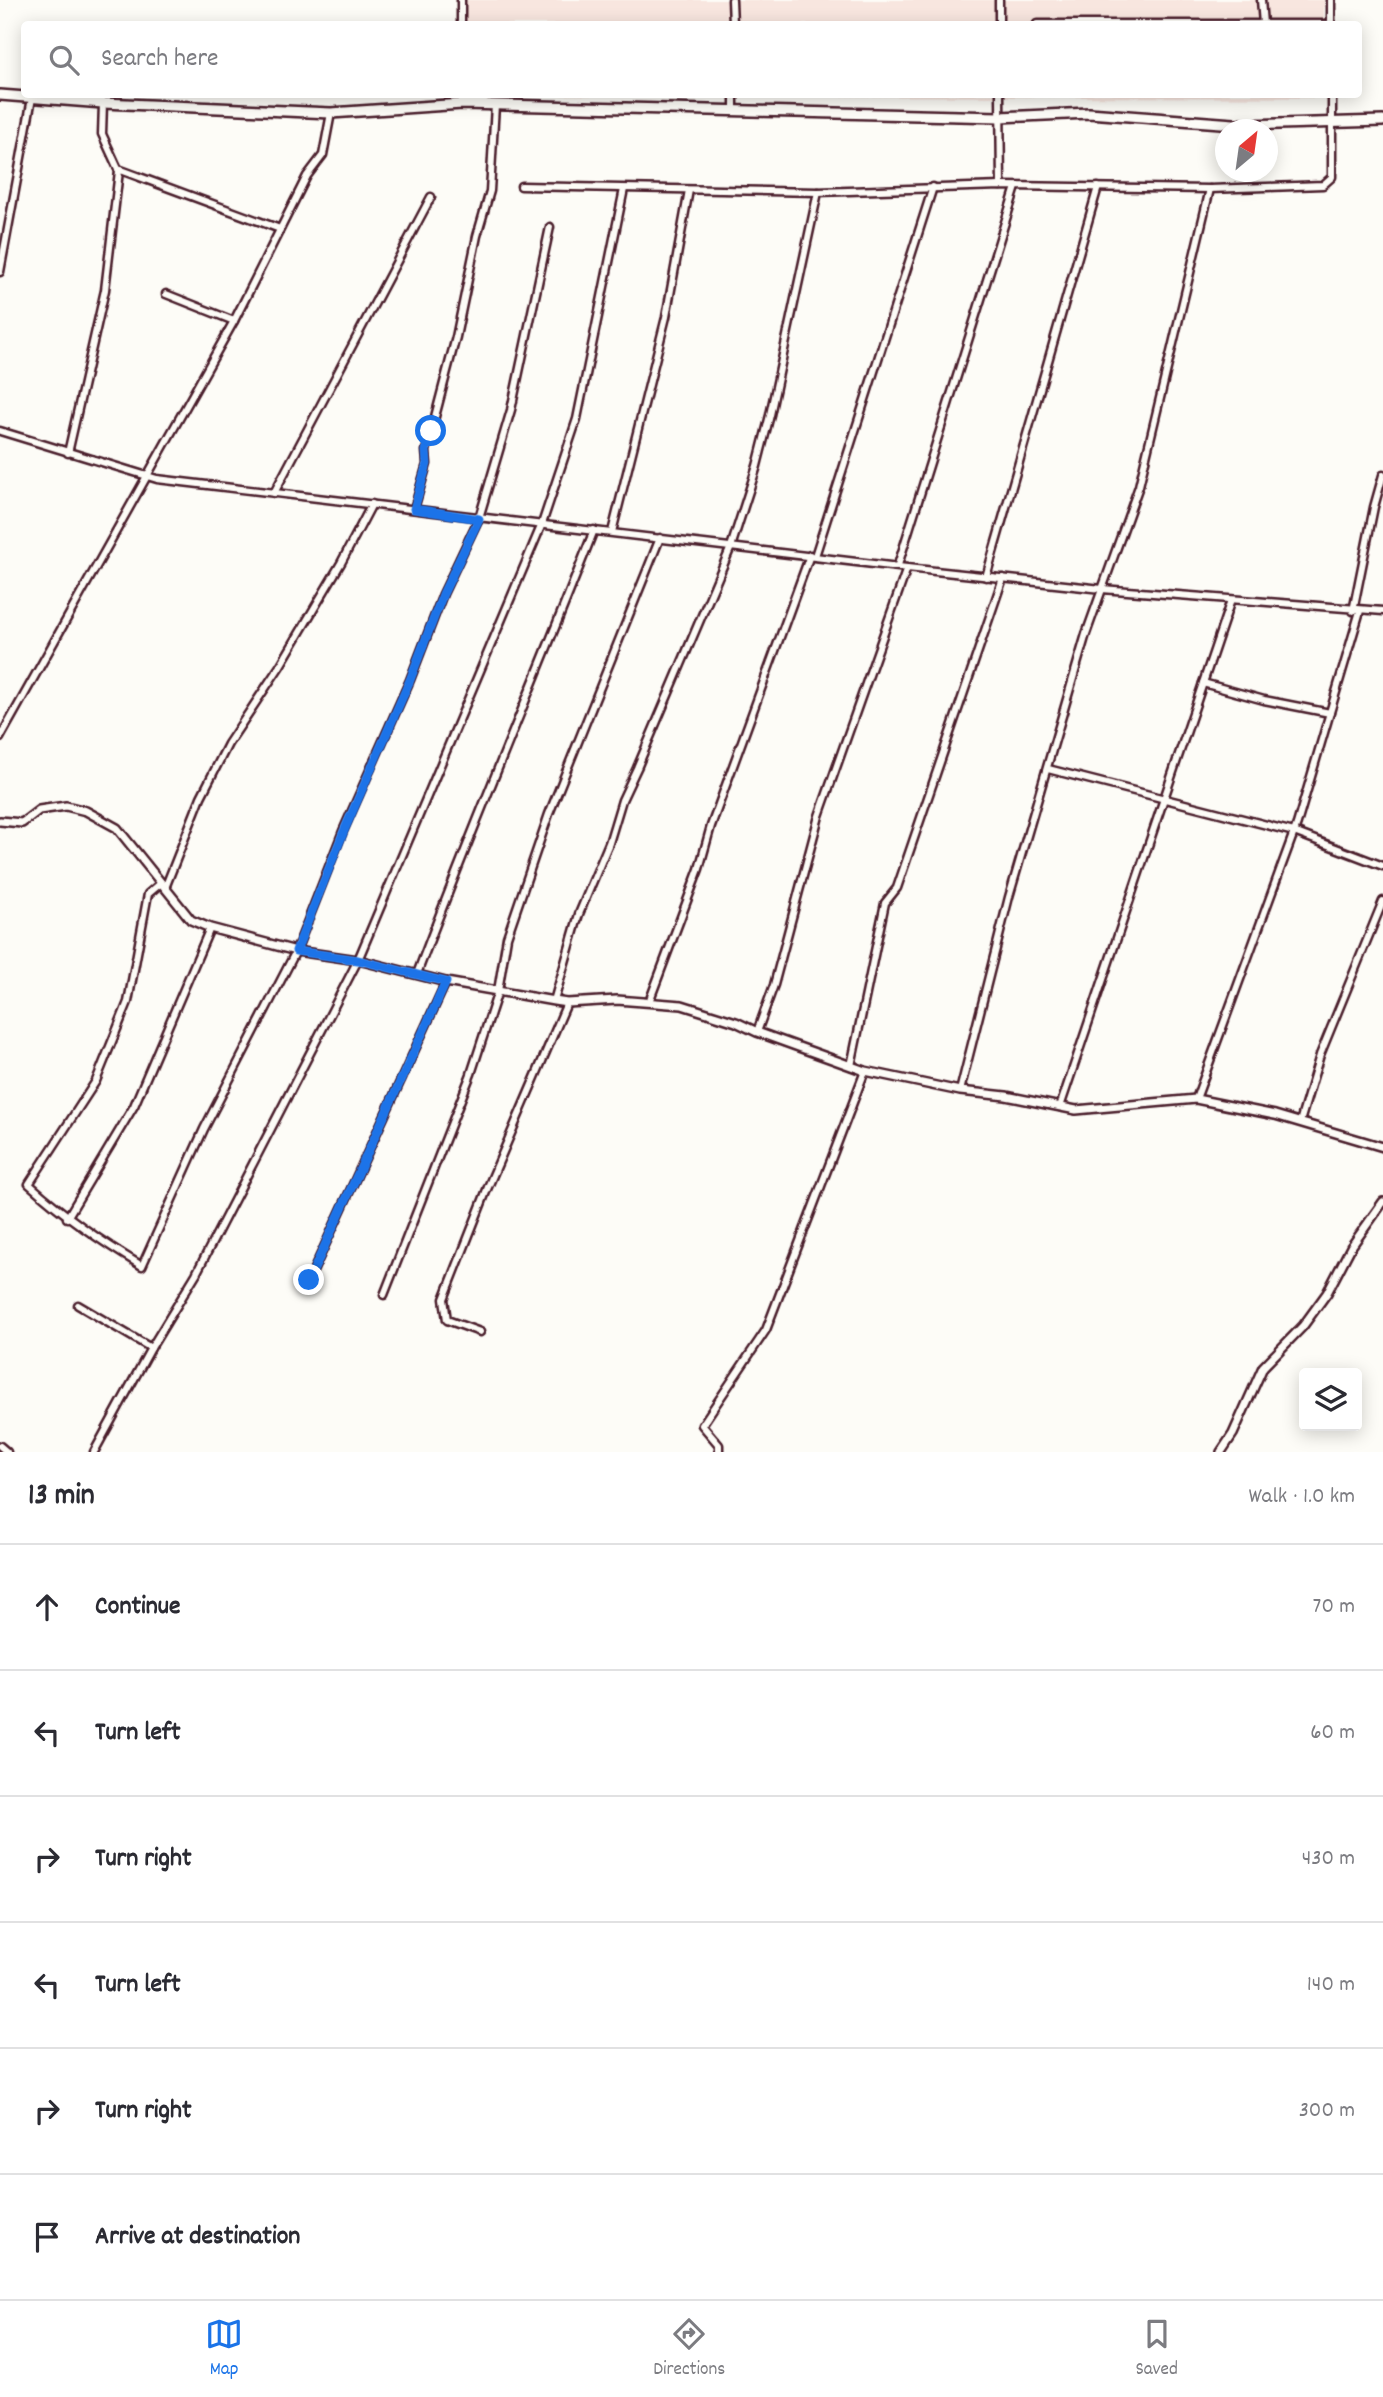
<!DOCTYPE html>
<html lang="en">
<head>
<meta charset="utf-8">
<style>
  body { margin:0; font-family:Dekko,sans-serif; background:#f2f2f3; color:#2b2b33 }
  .controls { position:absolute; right:21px; bottom:21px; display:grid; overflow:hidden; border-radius:7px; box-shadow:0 4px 18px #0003 }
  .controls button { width:63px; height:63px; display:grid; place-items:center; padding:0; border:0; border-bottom:2px solid #e1e1e2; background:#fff; color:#2b2b33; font:35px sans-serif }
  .compass { position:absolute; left:1215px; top:119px; width:63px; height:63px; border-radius:50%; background:#fff; box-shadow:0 4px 18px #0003; rotate:29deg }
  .stop { position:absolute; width:21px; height:21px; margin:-16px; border:5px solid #1a73e8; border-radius:50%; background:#fff }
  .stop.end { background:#1a73e8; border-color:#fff; box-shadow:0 2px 7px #0008 }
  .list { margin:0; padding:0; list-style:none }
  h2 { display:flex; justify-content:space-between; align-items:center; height:91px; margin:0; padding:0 28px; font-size:30px }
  h2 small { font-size:23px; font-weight:400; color:#7c7c81 }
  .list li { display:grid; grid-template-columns:46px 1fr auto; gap:21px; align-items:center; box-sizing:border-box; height:126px; padding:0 28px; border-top:2px solid #e1e1e2 }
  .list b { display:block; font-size:26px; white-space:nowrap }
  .list em { font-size:23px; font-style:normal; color:#7c7c81 }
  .icon { flex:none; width:38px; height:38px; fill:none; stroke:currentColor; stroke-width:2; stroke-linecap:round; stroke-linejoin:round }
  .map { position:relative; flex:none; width:1383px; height:1452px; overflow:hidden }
  .search { position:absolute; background:#fff; box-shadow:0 4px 18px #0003; left:21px; right:21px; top:21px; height:77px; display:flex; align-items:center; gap:18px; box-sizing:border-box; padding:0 24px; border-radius:7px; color:#7c7c81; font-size:26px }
  .sheet { height:847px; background:#fff }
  nav { display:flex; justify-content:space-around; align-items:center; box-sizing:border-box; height:98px; border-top:2px solid #e1e1e2; background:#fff; font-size:19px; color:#7c7c81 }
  nav a { display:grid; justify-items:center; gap:4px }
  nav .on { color:#1a73e8 }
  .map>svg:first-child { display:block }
</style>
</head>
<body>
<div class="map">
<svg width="1383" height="1452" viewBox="0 0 1383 1452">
  <rect width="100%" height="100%" fill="#fdfcf7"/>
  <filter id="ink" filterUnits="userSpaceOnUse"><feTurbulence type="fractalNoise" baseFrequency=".0143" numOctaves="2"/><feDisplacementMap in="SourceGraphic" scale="14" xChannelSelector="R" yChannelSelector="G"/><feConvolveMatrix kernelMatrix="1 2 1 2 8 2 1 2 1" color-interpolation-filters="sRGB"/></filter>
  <g filter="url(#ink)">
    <g fill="#f8e6df">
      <rect x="459" y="0" width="865" height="24"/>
      <path d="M 1324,94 L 1324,98 L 459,95 Z"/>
    </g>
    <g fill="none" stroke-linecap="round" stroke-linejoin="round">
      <g stroke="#4a1f2b" stroke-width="11">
        <g id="minor">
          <path d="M 732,0 L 733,24"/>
          <path d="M 1261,0 L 1263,24"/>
          <path d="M 1331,0 L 1331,24"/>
          <path d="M 461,24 L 461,0"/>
          <path d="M 999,24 L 999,0"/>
          <path d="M 1037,24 L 1331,24"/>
          <path d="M 734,94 L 734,111"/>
          <path d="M 1000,94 L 1001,186"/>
          <path d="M 1332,94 L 1332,122"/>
          <path d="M 118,169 L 280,229"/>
          <path d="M 521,186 L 818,192 L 1001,186 L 1210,189 L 1323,185 L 1332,177 L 1332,127"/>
          <path d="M 0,272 L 32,98"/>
          <path d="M 166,294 L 234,321"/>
          <path d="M 0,431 L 157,479 L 907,568 L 1102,589 L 1383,611"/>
          <path d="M 68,453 L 105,290 L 119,171 L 102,134 L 103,103"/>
          <path d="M 274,493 L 431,197"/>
          <path d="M 414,509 L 427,464 L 426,451 L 456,337 L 477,236 L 490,191 L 495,105"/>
          <path d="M 612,532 L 666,317 L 689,190"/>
          <path d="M 815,556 L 933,187"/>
          <path d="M 898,565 L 1016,187"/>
          <path d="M 986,577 L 1098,187"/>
          <path d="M 1353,611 L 1374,507 L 1383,475"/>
          <path d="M 1203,683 L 1264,700 L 1330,713"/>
          <path d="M 0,738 L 234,321 L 307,176 L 323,155 L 331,113"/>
          <path d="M 1048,769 L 1294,832 L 1383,866"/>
          <path d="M 161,883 L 148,894 L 128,1002 L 96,1081 L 29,1184 C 66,1217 99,1240 142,1266 L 204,1129 L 296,951 L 343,831 L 410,680 L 443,594 L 479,518 L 511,410 L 550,227"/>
          <path d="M 165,888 L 201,797 L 228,744 L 280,666 L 341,563 L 372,504"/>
          <path d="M 417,974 C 473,825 536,678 594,530"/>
          <path d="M 554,1001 L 579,914 L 609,843 L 622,800 L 637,768 L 731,547 L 757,466 L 770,415 L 818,192"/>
          <path d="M 649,1002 L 699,869 L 711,826 L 810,555"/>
          <path d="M 757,1032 L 774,985 L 819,816 L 907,568"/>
          <path d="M 851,1066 L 885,903 L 897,888 L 1003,578"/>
          <path d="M 960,1091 L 1009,897 L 1086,634 L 1139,486 L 1210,189"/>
          <path d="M 1196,1099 L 1297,824 L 1360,611"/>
          <path d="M 1060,1107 L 1231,600"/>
          <path d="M 1300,1122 L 1320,1055 L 1383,901"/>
          <path d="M 67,1218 L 134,1106 L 210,928"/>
          <path d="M 309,1280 L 446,982"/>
          <path d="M 384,1295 L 471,1074 L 498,991 L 507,937 L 549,814 L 660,538"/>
          <path d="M 78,1305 L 151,1348"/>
          <path d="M 480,1332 L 447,1320 L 444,1299 L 488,1187 L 567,1003"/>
          <path d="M 0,1446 L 7,1452"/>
          <path d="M 94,1452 L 151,1348 L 196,1274 L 358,960 L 542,524 L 577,419 L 624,189"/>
          <path d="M 719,1452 L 719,1445 L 702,1425 L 766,1330 L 865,1071"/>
        </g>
      </g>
      <g stroke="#4a1f2b" stroke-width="12">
        <g id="tertiary">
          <path d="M 0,821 L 22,823 L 39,810 L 66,806 L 86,811 L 117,828 L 191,920 L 210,928 L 296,951 L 358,960 L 446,982 L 554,1001 L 567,1003 L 617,1000 L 682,1005 L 736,1022 L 757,1032 L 865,1071 L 960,1091 L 1006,1096 L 1076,1110 L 1196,1099 L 1275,1115 L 1383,1147"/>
          <path d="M 1221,1452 L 1233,1434 L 1263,1367 L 1303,1326 L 1327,1293 L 1351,1247 L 1383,1202"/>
        </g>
      </g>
      <g stroke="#4a1f2b" stroke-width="14">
        <path id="secondary" d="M 0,95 L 103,103 L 331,113 L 462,104 L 1000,117 L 1089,113 L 1247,125 L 1383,121"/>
      </g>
      <use href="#minor" stroke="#fdfcf7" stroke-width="6"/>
      <use href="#tertiary" stroke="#fdfcf7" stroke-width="7"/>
      <use href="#secondary" stroke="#fdfcf7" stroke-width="9"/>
    </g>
  </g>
  <g fill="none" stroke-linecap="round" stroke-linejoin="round" filter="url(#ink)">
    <path stroke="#1a73e8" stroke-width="9" d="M 309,1280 L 446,982 L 358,960 L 296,951 L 344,831 L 410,680 L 443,594 L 479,519 L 414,509 L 427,464 L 426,451 L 431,431"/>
  </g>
</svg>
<div class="controls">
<button><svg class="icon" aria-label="layers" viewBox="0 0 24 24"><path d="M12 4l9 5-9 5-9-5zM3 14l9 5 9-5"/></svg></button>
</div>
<svg class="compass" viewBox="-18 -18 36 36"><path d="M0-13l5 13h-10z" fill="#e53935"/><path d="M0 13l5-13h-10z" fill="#7c7c81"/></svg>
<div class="stop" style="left:431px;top:431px"></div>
<div class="stop end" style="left:309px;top:1280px"></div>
<div class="search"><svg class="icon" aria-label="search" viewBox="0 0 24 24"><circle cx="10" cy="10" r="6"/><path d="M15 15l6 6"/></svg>Search here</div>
</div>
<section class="sheet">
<h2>13 min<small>Walk · 1.0 km</small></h2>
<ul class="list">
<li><svg class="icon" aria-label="ahead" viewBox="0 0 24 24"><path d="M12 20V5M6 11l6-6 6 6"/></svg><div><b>Continue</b></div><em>70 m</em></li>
<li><svg class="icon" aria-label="left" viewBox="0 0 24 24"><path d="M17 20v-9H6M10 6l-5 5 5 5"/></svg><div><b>Turn left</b></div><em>60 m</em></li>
<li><svg class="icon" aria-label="right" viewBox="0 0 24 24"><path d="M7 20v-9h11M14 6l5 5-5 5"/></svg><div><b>Turn right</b></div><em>430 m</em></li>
<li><svg class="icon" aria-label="left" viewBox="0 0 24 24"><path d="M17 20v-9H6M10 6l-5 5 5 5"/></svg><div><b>Turn left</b></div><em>140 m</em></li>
<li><svg class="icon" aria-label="right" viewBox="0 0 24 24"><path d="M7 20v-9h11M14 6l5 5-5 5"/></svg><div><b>Turn right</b></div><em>300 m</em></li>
<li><svg class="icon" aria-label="arrive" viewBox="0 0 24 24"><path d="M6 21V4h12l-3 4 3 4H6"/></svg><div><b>Arrive at destination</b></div></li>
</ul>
</section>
<nav>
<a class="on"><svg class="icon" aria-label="map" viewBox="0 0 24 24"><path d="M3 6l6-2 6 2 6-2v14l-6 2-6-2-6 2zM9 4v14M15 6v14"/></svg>Map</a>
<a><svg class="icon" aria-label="directions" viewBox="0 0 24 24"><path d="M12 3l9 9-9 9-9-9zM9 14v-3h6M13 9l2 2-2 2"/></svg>Directions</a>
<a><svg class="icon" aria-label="saved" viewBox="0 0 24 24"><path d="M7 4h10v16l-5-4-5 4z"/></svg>Saved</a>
</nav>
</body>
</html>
